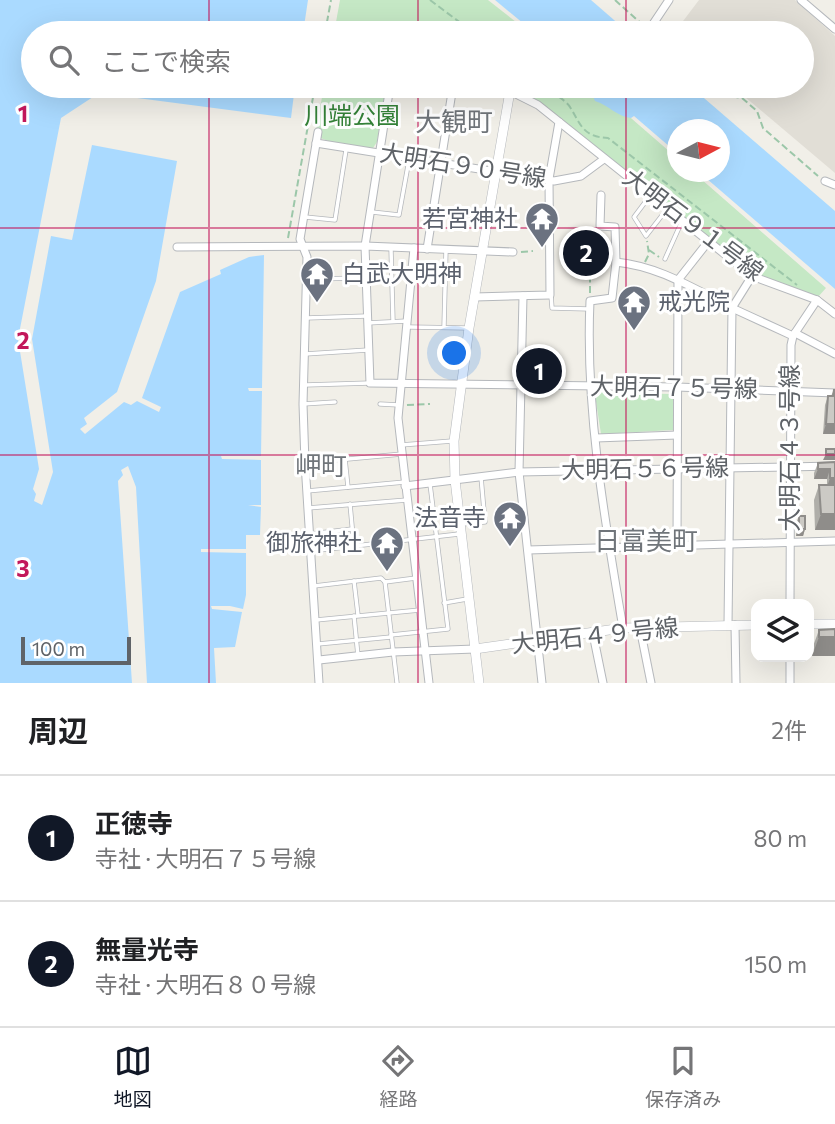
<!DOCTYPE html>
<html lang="ja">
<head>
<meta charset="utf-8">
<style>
  body { margin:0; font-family:Commissioner,"Noto Sans JP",sans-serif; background:#f2f2f2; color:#202124 }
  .controls { position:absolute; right:21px; bottom:21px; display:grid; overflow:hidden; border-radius:14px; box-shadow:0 7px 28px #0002 }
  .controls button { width:63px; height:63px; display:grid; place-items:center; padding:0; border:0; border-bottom:2px solid #e0e0e0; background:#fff; color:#202124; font:35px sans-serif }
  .compass { position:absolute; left:667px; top:119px; width:63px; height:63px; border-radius:50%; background:#fff; box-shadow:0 7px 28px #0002; rotate:83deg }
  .scale { position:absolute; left:21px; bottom:18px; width:110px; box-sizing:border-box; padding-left:7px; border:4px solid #5f6368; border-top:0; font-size:19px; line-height:24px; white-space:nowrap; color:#5f6368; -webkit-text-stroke:5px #fff; paint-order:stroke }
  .you { position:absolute; left:455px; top:354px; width:24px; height:24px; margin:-18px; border:5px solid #fff; border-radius:50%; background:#1a73e8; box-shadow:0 0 0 10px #1a73e833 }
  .badge { display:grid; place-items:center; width:46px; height:46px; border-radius:50%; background:#111827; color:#fff; font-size:23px; font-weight:700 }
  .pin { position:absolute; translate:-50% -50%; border:4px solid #fff; box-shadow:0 2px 7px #0006 }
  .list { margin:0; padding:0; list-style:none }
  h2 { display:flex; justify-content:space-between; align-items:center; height:91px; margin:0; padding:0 28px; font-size:30px }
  h2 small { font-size:23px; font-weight:400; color:#757577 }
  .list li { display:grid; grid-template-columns:46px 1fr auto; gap:21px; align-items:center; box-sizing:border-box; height:126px; padding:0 28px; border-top:2px solid #e0e0e0 }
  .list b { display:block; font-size:26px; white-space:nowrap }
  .list p { margin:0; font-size:23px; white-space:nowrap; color:#757577 }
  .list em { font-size:23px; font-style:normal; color:#757577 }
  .icon { flex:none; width:38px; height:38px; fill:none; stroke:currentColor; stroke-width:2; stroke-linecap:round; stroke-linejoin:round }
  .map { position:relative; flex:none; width:835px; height:683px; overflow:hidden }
  .search { position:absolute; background:#fff; box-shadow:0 7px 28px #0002; left:21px; right:21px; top:21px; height:77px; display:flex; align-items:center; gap:18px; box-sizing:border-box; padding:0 24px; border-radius:38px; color:#757577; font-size:26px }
  .sheet { height:343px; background:#fff }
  nav { display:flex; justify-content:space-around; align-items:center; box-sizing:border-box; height:98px; border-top:2px solid #e0e0e0; background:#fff; font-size:19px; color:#757577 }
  nav a { display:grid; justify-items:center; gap:4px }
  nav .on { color:#111827 }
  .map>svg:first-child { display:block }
</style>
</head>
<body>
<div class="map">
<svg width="835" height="683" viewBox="0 0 835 683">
  <rect width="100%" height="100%" fill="#f1efe8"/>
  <path fill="#e1ded6" d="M 699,0 L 795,0 L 835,36 L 835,173 L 732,86 L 802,86 L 802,33 L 674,33 Z"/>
  <g fill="#c5e8c5">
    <path d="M 340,0 L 488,0 L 530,33 L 334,33 Z"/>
    <path d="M 324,86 L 386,86 L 377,142 L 373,148 L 331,142 L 315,136 Z"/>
    <path d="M 507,86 L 594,86 L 677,158 L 678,172 L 693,172 L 826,288 L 818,297 L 752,273 L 561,119 Z"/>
    <path d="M 598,392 L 670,394 L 673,396 L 673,430 L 601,434 L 595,395 Z"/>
  </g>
  <g fill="#aadaff">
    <path d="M 0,0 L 308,0 L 303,33 L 33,33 L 33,86 L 295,86 L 291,118 L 99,93 L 61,118 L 18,339 L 39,469 L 33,489 L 36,494 L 34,501 L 42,505 L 53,472 L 32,339 L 51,236 L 72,240 L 92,145 L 177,161 L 156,281 L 117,392 L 84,418 L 87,424 L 80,429 L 85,434 L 124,402 L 131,405 L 137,401 L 159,412 L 161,407 L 142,398 L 180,292 L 221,274 L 220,270 L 249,257 L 264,255 L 262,388 L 248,388 L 249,391 L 262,391 L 261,456 L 221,456 L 222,459 L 261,460 L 261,505 L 248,505 L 261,507 L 260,535 L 246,535 L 246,549 L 201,549 L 201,552 L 246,553 L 246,595 L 243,609 L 230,606 L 211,606 L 212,609 L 242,612 L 235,647 L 214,648 L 216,683 L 0,683 Z"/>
    <path d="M 495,0 L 591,0 L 629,33 L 535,33 Z"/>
    <path d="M 589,86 L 690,86 L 835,211 L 835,289 L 699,172 L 720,172 L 720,130 L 678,130 L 677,153 L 634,116 L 631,118 C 616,116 610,106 595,101 Z"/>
  </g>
  <path fill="#f1efe8" d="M 128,466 L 136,487 L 147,683 L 132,683 L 118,481 L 123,475 L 121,470 Z"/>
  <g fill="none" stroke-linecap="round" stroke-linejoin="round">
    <g stroke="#b5b8bc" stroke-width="5">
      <g id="service">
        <path d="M 646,201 L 634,217 L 646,236 L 667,209"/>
        <path d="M 372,212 L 399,215 L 409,160"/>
        <path d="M 305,217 L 335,220 L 346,150"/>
        <path d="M 391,249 L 393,321"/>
        <path d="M 665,259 L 682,221"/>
        <path d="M 308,279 L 366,278"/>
        <path d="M 551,295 L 552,308 L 589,309"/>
        <path d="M 306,318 L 367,316"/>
        <path d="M 367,323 L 407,321"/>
        <path d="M 409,327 L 467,328"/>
        <path d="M 444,327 L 446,250"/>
        <path d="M 305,354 L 368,350"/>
        <path d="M 305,385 L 370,383"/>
        <path d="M 303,404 L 335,402"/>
        <path d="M 380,404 L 399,405"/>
        <path d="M 401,445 L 452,441"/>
        <path d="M 345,459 L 348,487"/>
        <path d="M 305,463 L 402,454"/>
        <path d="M 307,491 L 405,482"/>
        <path d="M 350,504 L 354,547"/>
        <path d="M 308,508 L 407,500"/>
        <path d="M 462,524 L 485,522 L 481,477"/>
        <path d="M 310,534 L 352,529"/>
        <path d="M 311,551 L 459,534"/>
        <path d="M 354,581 L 358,615"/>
        <path d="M 385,582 L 397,683"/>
        <path d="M 314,586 L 381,578 L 385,582 L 416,578"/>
        <path d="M 444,603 L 467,599"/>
        <path d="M 354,616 L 358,656"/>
        <path d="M 316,620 L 420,610"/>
        <path d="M 391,635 L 448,629 L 430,484"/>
        <path d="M 318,644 L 391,637"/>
      </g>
    </g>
    <g stroke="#b5b8bc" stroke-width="9">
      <g id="minor">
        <path d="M 801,0 L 835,29"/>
        <path d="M 649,30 L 669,0"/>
        <path d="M 390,86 L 365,246 L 370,383 L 677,387 L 835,393"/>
        <path d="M 500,86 L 538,105 L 752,276 L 817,300 L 835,314"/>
        <path d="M 318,132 L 300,239 L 307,257 L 303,404 L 305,463 L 319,683"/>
        <path d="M 316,143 L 554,181 L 581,176 L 604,159"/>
        <path d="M 825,181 L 835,185"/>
        <path d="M 601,195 L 600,226 L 615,227 L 616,262 L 612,298 L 590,301 C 585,409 605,522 623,628"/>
        <path d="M 177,247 L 365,246 L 513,252"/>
        <path d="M 414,248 L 398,418 L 429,683"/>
        <path d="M 427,249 L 453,86"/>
        <path d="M 616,262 C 655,266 686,284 721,302"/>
        <path d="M 523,296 L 519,472 L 542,683"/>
        <path d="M 475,297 L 550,295 L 549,179 L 559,122"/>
        <path d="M 732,308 L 793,336"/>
        <path d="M 795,333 L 835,354"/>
        <path d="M 596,438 L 677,435"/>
        <path d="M 405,486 L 519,472 L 835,466"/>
        <path d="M 677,545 L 678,280 L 708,242"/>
        <path d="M 528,550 L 835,541"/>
        <path d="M 790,604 L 791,345 L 793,336 L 817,300"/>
        <path d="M 728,625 L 732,308 L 752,276"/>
        <path d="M 735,625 L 736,683"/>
        <path d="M 640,628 L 651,683"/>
        <path d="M 593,634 L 603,683"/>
        <path d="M 319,660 L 393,652 L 475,649"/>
        <path d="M 790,683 L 790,657"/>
      </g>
    </g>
    <g stroke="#b5b8bc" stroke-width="10">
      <g id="tertiary">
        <path d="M 809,624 L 835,624"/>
        <path d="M 475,649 L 623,628 L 756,625"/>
        <path d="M 479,683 L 455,480 L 454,441 L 469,328 L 510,91"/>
      </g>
    </g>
    <g stroke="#9cc7a9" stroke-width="2" stroke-dasharray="7 3.5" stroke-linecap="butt">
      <path d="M 430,0 L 474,33"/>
      <path d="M 615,0 L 644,26"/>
      <path d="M 325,33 L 331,0"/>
      <path d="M 714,86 L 725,95 L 742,98 L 757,111 L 763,128 L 818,176"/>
      <path d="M 527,92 L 528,89 L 535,94 L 543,86 C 550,92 565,99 570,107 C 581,125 583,137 608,138 L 797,285"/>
      <path d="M 288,238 L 315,86"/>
      <path d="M 649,250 L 659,257"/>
      <path d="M 521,252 L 533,251"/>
      <path d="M 645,262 L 649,254 L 647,241"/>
      <path d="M 590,293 L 590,259"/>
      <path d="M 407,405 L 430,404"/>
    </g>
    <use href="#service" stroke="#fff" stroke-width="3.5"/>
    <use href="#minor" stroke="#fff" stroke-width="7"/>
    <use href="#tertiary" stroke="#fff" stroke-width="9"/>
  </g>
  <g fill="#afaea9">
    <path d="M 834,390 L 835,434 L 823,434 L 825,405 L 828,396 L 831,396 Z"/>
    <path d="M 835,462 L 835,530 L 815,530 L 814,500 L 819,485 L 827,485 L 827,479 L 814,479 L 814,473 L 818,463 Z"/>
    <path d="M 799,516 L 805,529 L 803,536 L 796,536 L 796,523 Z"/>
    <path d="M 835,629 L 812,656 L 812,649 L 819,630 Z"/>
  </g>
  <g fill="#8f8d8a">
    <path d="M 826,424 L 835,424 L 835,434 L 823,434 Z"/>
    <path d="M 826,454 L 835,454 L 835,460 L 823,460 Z"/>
    <path d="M 818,469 L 830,469 L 827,479 L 814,479 Z"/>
    <path d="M 830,478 L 835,478 L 835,487 L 827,487 Z"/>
    <path d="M 821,514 L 835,514 L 835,530 L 815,530 Z"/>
    <path d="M 799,529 L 805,529 L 803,536 L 796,536 Z"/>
    <path d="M 819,637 L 835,637 L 835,656 L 812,656 Z"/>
  </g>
  <g fill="#cccac5" stroke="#8f8d8a" stroke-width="2">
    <path d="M 834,390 L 835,390 L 835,424 L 826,424 L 828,396 L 833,396 Z"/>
    <rect x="826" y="449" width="9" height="5"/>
    <path d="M 835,462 L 835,478 L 830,478 L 830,469 L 818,469 L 818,463 Z"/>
    <path d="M 819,485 L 835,485 L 835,514 L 821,514 Z"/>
    <rect x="799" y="516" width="6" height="13"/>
    <path d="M 835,629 L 835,637 L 819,637 L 819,630 Z"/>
  </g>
  <path fill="none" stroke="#c2185b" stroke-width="2" stroke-opacity="0.55" d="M 209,0 L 209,33M 418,0 L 418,33M 626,0 L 626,33M 209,86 L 209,683M 418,86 L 418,683M 626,86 L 626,683M 0,228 L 835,228M 0,455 L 835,455"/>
  <defs>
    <g id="temple-pin" transform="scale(1.75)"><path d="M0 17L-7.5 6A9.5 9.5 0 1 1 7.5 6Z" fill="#6b7280" stroke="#fff"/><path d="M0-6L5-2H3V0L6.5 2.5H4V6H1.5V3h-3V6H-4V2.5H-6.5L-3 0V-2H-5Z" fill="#fff"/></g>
  </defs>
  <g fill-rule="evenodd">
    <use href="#temple-pin" x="542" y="219"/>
    <use href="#temple-pin" x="317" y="274"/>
    <use href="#temple-pin" x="634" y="302"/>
    <use href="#temple-pin" x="510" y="518"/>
    <use href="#temple-pin" x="387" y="543"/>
  </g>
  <g text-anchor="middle" stroke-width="6" stroke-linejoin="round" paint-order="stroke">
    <g font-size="24" fill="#348238" stroke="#fff">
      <text x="352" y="124">川端公園</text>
    </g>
    <g font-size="24" fill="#5f6368" stroke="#fff">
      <text transform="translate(463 166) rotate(9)" y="8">大明石９０号線</text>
      <text transform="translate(693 225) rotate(37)" y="8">大明石９１号線</text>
      <text transform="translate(674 388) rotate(1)" y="8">大明石７５号線</text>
      <text transform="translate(790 448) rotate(-90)" y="8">大明石４３号線</text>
      <text transform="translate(645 469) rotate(-1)" y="8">大明石５６号線</text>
      <text transform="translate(595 636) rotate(-6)" y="8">大明石４９号線</text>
    </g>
    <g font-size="24" fill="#5b616d" stroke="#fff" text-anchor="end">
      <text x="518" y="227">若宮神社</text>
      <text x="342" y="282" text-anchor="start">白武大明神</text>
      <text x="658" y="310" text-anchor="start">戒光院</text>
      <text x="486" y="526">法音寺</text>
      <text x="362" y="551">御旅神社</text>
    </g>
    <g font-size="26" fill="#70757a" stroke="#fff">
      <text x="454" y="131">大観町</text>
      <text x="321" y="475">岬町</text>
      <text x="646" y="550">日富美町</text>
    </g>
  </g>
  <g font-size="23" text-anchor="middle" font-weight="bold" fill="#c2185b" stroke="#fff" stroke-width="6" stroke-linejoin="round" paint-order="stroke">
    <text x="23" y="122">1</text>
    <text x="23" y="349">2</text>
    <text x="23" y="577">3</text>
  </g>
</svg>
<div class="controls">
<button><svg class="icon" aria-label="layers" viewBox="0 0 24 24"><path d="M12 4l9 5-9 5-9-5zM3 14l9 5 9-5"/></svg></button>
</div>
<svg class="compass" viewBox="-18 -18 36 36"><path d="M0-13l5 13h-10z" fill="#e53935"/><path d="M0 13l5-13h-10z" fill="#757577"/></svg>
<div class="scale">100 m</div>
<div class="you"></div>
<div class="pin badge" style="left:539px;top:371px">1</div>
<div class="pin badge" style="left:586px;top:253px">2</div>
<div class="search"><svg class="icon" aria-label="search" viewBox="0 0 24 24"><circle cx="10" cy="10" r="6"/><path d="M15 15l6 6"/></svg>ここで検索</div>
</div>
<section class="sheet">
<h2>周辺<small>2件</small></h2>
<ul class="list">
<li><span class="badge">1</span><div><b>正徳寺</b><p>寺社 · 大明石７５号線</p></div><em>80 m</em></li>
<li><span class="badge">2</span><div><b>無量光寺</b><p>寺社 · 大明石８０号線</p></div><em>150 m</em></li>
</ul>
</section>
<nav>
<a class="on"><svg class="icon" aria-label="map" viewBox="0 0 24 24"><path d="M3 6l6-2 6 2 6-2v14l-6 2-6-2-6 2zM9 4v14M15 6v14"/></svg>地図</a>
<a><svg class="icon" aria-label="directions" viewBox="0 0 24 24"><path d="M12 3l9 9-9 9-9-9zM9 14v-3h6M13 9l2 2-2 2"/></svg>経路</a>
<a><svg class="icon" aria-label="saved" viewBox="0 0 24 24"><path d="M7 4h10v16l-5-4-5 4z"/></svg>保存済み</a>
</nav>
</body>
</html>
